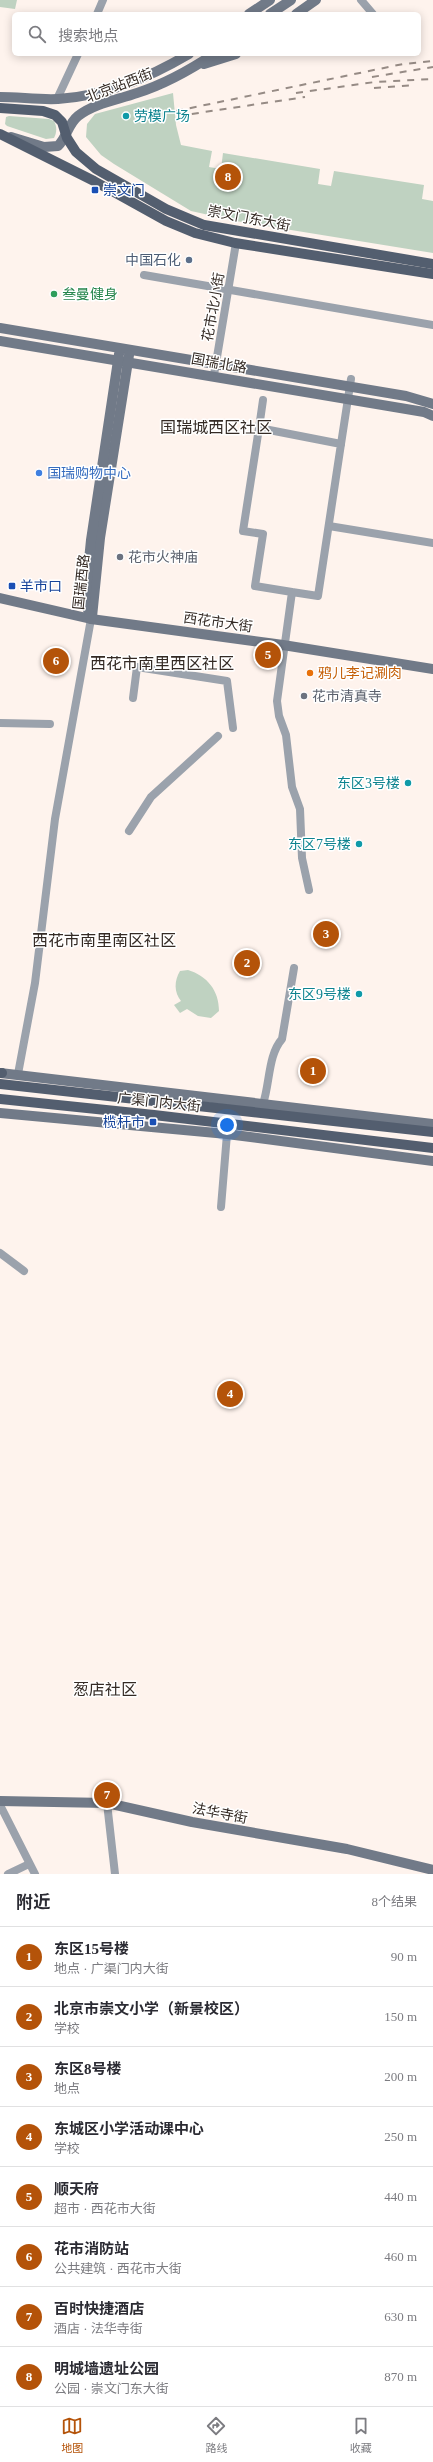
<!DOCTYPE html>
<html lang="zh">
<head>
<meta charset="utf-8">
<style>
  body { margin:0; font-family:"Times New Roman","Noto Sans SC",serif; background:#f2f2f3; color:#2b2b33 }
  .you { position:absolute; left:227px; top:1125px; width:14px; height:14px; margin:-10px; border:3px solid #fff; border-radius:50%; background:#1a73e8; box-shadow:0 0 0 6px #1a73e833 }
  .badge { display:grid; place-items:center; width:26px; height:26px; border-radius:50%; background:#b45309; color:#fff; font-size:13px; font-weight:700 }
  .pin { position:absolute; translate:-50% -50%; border:2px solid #fff; box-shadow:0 1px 4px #0006 }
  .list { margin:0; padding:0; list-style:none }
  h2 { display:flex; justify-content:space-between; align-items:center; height:52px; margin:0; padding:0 16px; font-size:17px }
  h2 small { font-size:13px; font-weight:400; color:#7c7c81 }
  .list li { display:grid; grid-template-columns:26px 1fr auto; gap:12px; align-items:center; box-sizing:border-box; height:60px; padding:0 16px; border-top:1px solid #e1e1e2 }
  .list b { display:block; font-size:15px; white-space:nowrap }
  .list p { margin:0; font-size:13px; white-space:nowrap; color:#7c7c81 }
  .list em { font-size:13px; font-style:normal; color:#7c7c81 }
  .icon { flex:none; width:22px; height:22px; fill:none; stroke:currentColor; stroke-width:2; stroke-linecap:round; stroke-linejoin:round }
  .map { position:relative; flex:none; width:433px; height:1874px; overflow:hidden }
  .search { position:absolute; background:#fff; box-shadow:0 2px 10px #0003; left:12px; right:12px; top:12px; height:44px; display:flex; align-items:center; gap:10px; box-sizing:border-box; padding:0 14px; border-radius:6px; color:#7c7c81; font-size:15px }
  .sheet { height:532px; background:#fff }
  nav { display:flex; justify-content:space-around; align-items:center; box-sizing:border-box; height:56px; border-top:1px solid #e1e1e2; background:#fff; font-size:11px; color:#7c7c81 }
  nav a { display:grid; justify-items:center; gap:2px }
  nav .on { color:#b45309 }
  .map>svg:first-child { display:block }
</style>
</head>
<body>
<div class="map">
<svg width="433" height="1874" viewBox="0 0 433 1874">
  <rect width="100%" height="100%" fill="#fef3ed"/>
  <g fill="#bfd2c1">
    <path d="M 0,0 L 17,0 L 15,9 L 0,7 Z"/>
    <path d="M 173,93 L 176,125 L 181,145 L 212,151 L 209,167 L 221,169 L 223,153 L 320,169 L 318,184 L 331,186 L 334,171 L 424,185 L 422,199 L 433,201 L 433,253 L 236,221 L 191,211 L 114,164 L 101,155 L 86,137 L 87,124 L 95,114 Z"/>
    <path d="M 9,116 L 49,119 L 54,121 C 57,127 57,132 54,138 L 46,139 L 7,126 L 5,124 L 6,117 Z"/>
    <path d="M 188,970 C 207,976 219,990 219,1011 L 211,1018 L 198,1016 L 187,1009 L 180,1013 L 174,1005 L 181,1001 C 174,992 174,981 180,971 Z"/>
  </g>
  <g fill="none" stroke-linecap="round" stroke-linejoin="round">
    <g stroke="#9ba2ac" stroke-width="8">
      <path d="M 361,0 L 373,14"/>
      <path d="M 97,14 L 103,0"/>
      <path d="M 57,99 L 78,54"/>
      <path d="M 144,275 L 433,325"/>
      <path d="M 214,375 L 236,243"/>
      <path d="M 259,428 L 263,400"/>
      <path d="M 341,444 L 351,379"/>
      <path d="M 329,526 L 433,543"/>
      <path d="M 292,592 L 318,596 L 341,444 L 259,428 L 243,531 L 263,534 L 255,586 L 292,592 L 277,701 L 279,716 L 286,735 L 292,787 L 300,809 L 302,858 L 309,890"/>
      <path d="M 133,698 L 137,667 L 227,681 L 233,728"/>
      <path d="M 0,723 L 50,724"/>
      <path d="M 129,831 L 151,797 L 218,736"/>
      <path d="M 18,1074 L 35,983 L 55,819 L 91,619"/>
      <path d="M 263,1104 C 270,1083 268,1055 282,1039 L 294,968"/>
      <path d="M 221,1207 L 227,1134"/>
      <path d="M 0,1253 L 24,1271"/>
      <path d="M 107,1803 L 115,1874"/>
      <path d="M 0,1805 L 35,1874"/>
      <path d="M 8,1874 L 29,1864"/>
    </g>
    <g stroke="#717a88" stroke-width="10">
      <path d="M 249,14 L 270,0"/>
      <path d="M 270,14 L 291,0"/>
      <path d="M 296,14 L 316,0"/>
      <path d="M 204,64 L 236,54"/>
      <path d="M 0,97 C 19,97 39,100 58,99 C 106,96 148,78 189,54"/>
      <path d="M 11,137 L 44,147 L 58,146 C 67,137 68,124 78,116 C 95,103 117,100 137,93 C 165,84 190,70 214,54"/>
      <path d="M 0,328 L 406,396 L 433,404"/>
      <path d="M 0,341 L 424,412 L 433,416"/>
      <path d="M 0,598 L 91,619 L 283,645 L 433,669"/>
      <path d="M 92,617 L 100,538 L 129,355"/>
      <path d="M 91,619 L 85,601 L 91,540 L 119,354"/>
      <path d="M 0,1073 L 433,1124"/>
      <path d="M 0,1113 L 227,1134 L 433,1161"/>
      <path d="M 0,1801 L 107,1803 L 192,1822 L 347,1849 L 433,1870"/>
    </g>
    <g stroke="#535e6f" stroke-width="10">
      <path d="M 0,108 L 43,111 L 55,115 L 62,122 L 67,138 L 76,152 L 96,169 L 166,209 L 204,225 L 433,264"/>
      <path d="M 0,134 L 94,181 L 166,221 L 195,233 L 235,243 L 433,274"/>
      <path d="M 0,1073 L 2,1073"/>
      <path d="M 0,1084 L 433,1132"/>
      <path d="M 0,1099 L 154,1115 L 433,1148"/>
    </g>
    <g stroke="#968b85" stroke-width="2" stroke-dasharray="7 7" stroke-linecap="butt">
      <path d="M 372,77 L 433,67"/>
      <path d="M 374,88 L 414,85"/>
      <path d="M 296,93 L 375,82 L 433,79"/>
      <path d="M 176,111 L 403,64 L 433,61"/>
      <path d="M 178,116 L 305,97"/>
    </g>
  </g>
  <g fill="#0f9aa8" stroke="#fff" stroke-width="1.5">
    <circle cx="126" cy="116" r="4"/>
    <circle cx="408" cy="783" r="4"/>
    <circle cx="359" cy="844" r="4"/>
    <circle cx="359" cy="994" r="4"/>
  </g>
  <g fill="#1a4fb4" stroke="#fff" stroke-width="1.5">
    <rect x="91" y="186" width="8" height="8" rx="2"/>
    <rect x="8" y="582" width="8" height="8" rx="2"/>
    <rect x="149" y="1118" width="8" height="8" rx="2"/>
  </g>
  <circle fill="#5c6f8a" stroke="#fff" stroke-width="1.5" cx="189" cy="260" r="4"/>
  <circle fill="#2e9e5b" stroke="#fff" stroke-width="1.5" cx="54" cy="294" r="4"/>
  <circle fill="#3f7fe0" stroke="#fff" stroke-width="1.5" cx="39" cy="473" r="4"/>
  <g fill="#6b7280" stroke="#fff" stroke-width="1.5">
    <circle cx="120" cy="557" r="4"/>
    <circle cx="304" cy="696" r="4"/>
  </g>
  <circle fill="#e8710a" stroke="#fff" stroke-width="1.5" cx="310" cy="673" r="4"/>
  <g text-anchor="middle" stroke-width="3" stroke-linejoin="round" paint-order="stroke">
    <g font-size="14" fill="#342a24" stroke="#fff">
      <text transform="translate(119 85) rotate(-21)" y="5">北京站西街</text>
      <text transform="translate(249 218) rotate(11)" y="5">崇文门东大街</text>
      <text transform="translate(213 307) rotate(-80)" y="5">花市北小街</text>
      <text transform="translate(219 363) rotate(10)" y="5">国瑞北路</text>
      <text transform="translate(81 582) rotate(-84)" y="5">国瑞西路</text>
      <text transform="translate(218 622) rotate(8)" y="5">西花市大街</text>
      <text transform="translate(159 1102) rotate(6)" y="5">广渠门内大街</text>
      <text transform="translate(220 1813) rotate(11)" y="5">法华寺街</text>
    </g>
    <g font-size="14" fill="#0d838f" stroke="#fff" text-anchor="end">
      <text x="134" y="121" text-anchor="start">劳模广场</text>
      <text x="400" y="788">东区3号楼</text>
      <text x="351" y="849">东区7号楼</text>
      <text x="351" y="999">东区9号楼</text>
    </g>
    <g font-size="14" fill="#164399" stroke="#fff" text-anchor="start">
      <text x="103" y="195">崇文门</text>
      <text x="20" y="591">羊市口</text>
      <text x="145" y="1127" text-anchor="end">榄杆市</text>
    </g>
    <g font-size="14" fill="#4e5e75" stroke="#fff" text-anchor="end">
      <text x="181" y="265">中国石化</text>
    </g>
    <g font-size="14" fill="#27864d" stroke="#fff" text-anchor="start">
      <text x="62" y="299">叁曼健身</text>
    </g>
    <g font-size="14" fill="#366cbe" stroke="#fff" text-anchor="start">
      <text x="47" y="478">国瑞购物中心</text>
    </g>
    <g font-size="14" fill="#5b616d" stroke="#fff" text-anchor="start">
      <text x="128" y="562">花市火神庙</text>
      <text x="312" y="701">花市清真寺</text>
    </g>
    <g font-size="14" fill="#c56008" stroke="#fff" text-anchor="start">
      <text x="318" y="678">鸦儿李记涮肉</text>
    </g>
    <g font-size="16" fill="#342a24" stroke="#fff">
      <text x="216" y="433">国瑞城西区社区</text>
      <text x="162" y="669">西花市南里西区社区</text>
      <text x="104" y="946">西花市南里南区社区</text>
      <text x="105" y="1695">葱店社区</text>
    </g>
  </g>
</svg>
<div class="you"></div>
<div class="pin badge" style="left:313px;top:1071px">1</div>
<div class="pin badge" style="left:247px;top:963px">2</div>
<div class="pin badge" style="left:326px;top:934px">3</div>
<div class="pin badge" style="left:230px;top:1394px">4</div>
<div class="pin badge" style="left:268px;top:655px">5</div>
<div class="pin badge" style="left:56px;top:661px">6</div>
<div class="pin badge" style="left:107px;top:1795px">7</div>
<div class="pin badge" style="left:228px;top:177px">8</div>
<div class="search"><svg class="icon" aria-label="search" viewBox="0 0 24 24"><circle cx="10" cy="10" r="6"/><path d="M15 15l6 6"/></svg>搜索地点</div>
</div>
<section class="sheet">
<h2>附近<small>8个结果</small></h2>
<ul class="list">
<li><span class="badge">1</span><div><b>东区15号楼</b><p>地点 · 广渠门内大街</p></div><em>90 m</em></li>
<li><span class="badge">2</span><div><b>北京市崇文小学（新景校区）</b><p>学校</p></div><em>150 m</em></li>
<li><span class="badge">3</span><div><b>东区8号楼</b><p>地点</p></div><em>200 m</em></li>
<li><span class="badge">4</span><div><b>东城区小学活动课中心</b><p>学校</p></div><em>250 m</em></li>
<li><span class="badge">5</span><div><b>顺天府</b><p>超市 · 西花市大街</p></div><em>440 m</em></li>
<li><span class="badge">6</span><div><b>花市消防站</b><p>公共建筑 · 西花市大街</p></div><em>460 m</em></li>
<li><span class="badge">7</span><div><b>百时快捷酒店</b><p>酒店 · 法华寺街</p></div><em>630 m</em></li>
<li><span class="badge">8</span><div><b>明城墙遗址公园</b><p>公园 · 崇文门东大街</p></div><em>870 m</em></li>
</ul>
</section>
<nav>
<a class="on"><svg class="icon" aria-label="map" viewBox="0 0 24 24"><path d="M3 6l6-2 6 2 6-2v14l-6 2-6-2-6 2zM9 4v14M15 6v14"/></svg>地图</a>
<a><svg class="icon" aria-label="directions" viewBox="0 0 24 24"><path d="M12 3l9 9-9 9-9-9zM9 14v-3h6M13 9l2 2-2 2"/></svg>路线</a>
<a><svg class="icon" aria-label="saved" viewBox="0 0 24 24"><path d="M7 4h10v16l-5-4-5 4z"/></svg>收藏</a>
</nav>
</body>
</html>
